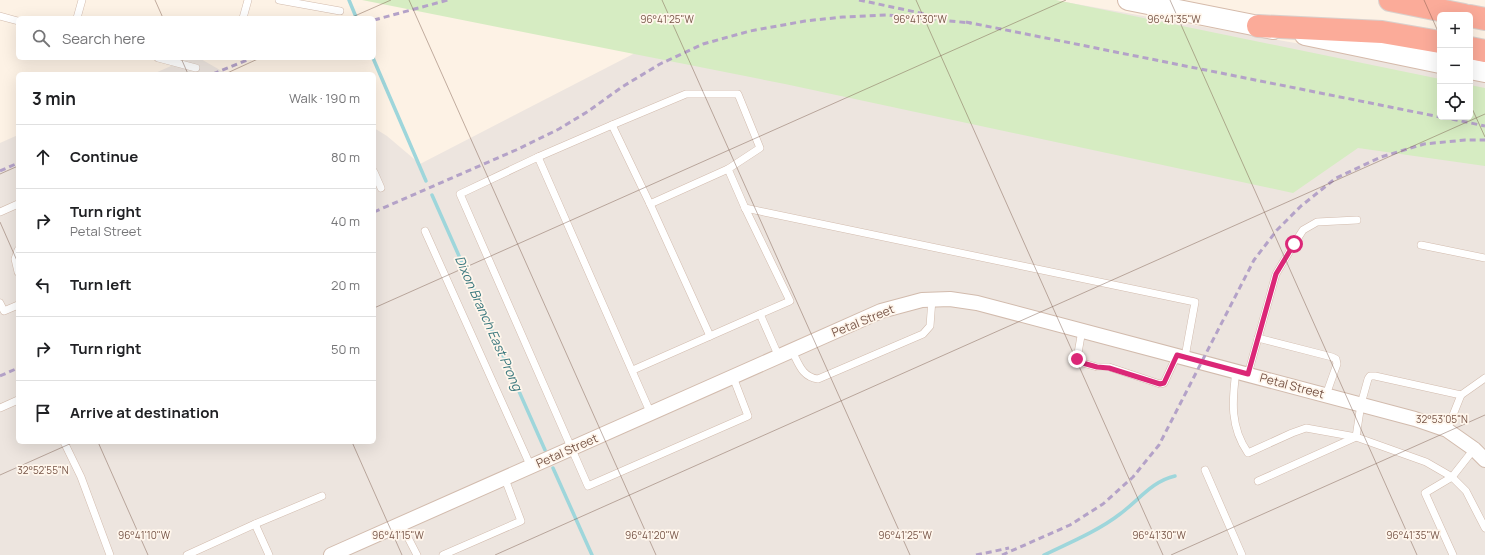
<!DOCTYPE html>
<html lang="en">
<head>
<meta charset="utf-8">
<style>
  body { margin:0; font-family:Manrope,sans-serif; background:#f2f2f2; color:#202124 }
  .controls { position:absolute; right:12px; top:12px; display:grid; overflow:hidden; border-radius:6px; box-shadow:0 4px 16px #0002 }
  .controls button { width:36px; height:36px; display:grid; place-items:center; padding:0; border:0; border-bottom:1px solid #e0e0e0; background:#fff; color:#202124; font:20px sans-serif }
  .stop { position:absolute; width:12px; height:12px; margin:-9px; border:3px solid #db2777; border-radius:50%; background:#fff }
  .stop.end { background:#db2777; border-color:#fff; box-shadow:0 1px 4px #0008 }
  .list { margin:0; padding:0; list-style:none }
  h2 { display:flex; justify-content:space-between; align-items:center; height:52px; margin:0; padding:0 16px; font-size:17px }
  h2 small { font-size:13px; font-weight:400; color:#757577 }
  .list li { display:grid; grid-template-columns:26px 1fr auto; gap:12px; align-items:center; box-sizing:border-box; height:64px; padding:0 16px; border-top:1px solid #e0e0e0 }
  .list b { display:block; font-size:15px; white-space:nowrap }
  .list p { margin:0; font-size:13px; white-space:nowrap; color:#757577 }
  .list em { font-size:13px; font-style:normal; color:#757577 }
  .icon { flex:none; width:22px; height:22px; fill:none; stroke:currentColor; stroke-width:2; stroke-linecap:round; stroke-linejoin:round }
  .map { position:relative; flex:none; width:1485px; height:555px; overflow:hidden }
  .search { position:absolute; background:#fff; box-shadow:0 4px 16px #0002; left:16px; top:16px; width:360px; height:44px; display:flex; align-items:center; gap:10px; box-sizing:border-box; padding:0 14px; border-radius:6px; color:#757577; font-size:15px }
  .panel { position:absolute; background:#fff; box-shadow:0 4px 16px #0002; left:16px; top:72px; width:360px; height:372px; border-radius:6px }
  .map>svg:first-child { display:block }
</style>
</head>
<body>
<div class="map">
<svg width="1485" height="555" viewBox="0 0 1485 555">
  <rect width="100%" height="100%" fill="#fdf2e5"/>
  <g fill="#ede5df">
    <path d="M 738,0 L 1054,0 L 1440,69 L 1440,117 L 1470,117 L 1470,76 L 1485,79 L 1485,555 L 0,555 L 0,143 L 18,135 L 18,442 L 374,442 L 374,128 L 387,136 L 420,164 Z"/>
    <path d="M 189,58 L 199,58 L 227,74 L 153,74 Z"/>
  </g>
  <path fill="#d6ecc2" d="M 362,0 L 1056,0 L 1440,79 L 1440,117 L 1470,117 L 1470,85 L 1485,88 L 1485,166 L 1358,148 L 1293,193 L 785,84 Z"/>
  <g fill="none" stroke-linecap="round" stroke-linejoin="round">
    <g stroke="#9ed6db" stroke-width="3.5">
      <path d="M 349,0 L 356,17"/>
      <path d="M 373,58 L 426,181"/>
      <path d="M 432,195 L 545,450"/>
      <path d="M 553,468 L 592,555"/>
      <path d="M 1044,555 C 1069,543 1098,531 1120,514 C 1138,501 1152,481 1175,476"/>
    </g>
    <g stroke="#d2bbad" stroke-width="8">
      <g id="lane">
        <path d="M 279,0 L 340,11"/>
        <path d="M 0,16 L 18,21"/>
        <path d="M 77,18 L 82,0"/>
        <path d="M 243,18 L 248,0"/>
        <path d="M 158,58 L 196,68"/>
        <path d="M 612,125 L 686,94 L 738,94 L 760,148 L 728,169"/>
        <path d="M 538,157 L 612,125 L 650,204 L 728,169 L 745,208 L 790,301 L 760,314"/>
        <path d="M 374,172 L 381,188"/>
        <path d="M 650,204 L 710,336"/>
        <path d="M 745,208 L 1195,302 L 1185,357"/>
        <path d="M 0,212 L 18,204"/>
        <path d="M 425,231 L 531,467"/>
        <path d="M 1421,245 L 1485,258"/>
        <path d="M 18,250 L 15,259 L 18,272"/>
        <path d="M 0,303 L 4,311 L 18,305"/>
        <path d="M 1082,330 L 1077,359 L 1079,362 L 1097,367 L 1109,367 L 1160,384 L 1164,383 L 1177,355"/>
        <path d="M 1258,338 L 1332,357 L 1336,359 L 1337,364 L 1326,395"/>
        <path d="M 792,351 C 799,364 802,377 818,379 L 923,334 L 930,326 L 932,299"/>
        <path d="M 633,370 L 760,314 L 779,357"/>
        <path d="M 1236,371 C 1232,401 1230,427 1248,453 L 1292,433 L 1306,428 L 1356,437 L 1426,462 L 1452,477 L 1466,491 L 1485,528"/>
        <path d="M 1248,374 L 1276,274 L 1294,244 L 1303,230 L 1317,222 L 1357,220"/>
        <path d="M 1461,395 L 1485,378"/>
        <path d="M 0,408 L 18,400"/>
        <path d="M 651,414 L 538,157 L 460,194 L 588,486 L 748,416 L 733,377"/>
        <path d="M 64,442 L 81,477 L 110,555"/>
        <path d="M 1205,470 L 1242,555"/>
        <path d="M 1258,481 L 1356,437 L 1361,404 L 1368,379 L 1370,376 L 1375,376 L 1461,395 L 1447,430"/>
        <path d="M 255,524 L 322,496"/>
        <path d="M 401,524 L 417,555"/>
        <path d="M 187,555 L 255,524 L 269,555"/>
        <path d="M 443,555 L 521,521 L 505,479"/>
        <path d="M 1453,555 L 1425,493 L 1452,477 L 1474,449"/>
      </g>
    </g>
    <g stroke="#d2bbad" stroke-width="16">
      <path id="street" d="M 331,555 L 881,311 L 922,300 L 950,299 L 977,303 L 1415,419 L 1447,430 L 1474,449 L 1485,460"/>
    </g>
    <g stroke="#d5baaa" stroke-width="22">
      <g id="secondary">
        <path d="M 1128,0 L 1273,29"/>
        <path d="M 1305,35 L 1440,63"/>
        <path d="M 1470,69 L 1485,72"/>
      </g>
    </g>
    <g stroke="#d9d0cc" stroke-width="24">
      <g id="highway">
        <path d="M 1390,0 L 1464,15"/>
        <path d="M 1470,16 L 1485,19"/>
        <path d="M 1258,26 L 1382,32 L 1440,42"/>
        <path d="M 1470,48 L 1485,51"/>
      </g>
    </g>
    <use href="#lane" stroke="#fff" stroke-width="7"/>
    <use href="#street" stroke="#fff" stroke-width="14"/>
    <use href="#secondary" stroke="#fff" stroke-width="20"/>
    <use href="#highway" stroke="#fbab99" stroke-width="22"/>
    <g stroke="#b4a2c8" stroke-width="3" stroke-dasharray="6 4" stroke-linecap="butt">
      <path d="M 859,0 L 925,14"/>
      <path d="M 374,20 L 448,0"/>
      <path d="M 966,22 L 1440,117"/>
      <path d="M 213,74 L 252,58"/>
      <path d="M 1442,117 L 1485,126"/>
      <path d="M 0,171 L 18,163"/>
      <path d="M 374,212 L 516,150 L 559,129 L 587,112 L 622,87 L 660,64 L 703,44 L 750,31 L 805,21 L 843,17 L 888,15 L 971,23"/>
      <path d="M 0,376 L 18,368"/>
      <path d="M 976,555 L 1009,548"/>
      <path d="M 1002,555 L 1070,525 L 1103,504 L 1133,477 L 1159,445 L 1254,260 L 1277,230 L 1301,206 L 1336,178 L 1381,157 L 1424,144 L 1465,140 L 1485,140"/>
    </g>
  </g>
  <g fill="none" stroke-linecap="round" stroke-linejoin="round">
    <path stroke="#db2777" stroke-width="5" d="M 1077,359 L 1079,362 L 1097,367 L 1109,368 L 1160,384 L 1164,383 L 1177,355 L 1248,374 L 1276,274 L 1294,244"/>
  </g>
  <path fill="none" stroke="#785648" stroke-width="1" stroke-opacity="0.45" d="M 155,0 L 163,18M 409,0 L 656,555M 662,0 L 910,555M 916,0 L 1163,555M 1170,0 L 1417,555M 1424,0 L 1440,36M 350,18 L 391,0M 181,58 L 188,74M 225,74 L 260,58M 1470,104 L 1485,137M 0,174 L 18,166M 0,222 L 18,263M 374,308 L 1066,0M 98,442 L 148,555M 352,442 L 402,555M 0,475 L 74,442M 495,555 L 1485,114M 1171,555 L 1485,415"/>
  <g text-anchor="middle" stroke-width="3.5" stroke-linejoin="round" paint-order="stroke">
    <g font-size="12" fill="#785648" stroke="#fff6ec">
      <text transform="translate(863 321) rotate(-22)" y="4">Petal Street</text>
      <text transform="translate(1292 386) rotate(15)" y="4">Petal Street</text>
      <text transform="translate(567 451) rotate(-24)" y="4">Petal Street</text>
    </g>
    <g font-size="13" font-style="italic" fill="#3b787e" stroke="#fff6ec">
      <text transform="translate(489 323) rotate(66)" y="5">Dixon Branch East Prong</text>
    </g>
  </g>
  <g font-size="10" text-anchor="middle" fill="#785648" stroke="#fff6ec" stroke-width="3.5" stroke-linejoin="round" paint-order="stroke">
    <text x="667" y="23">96°41'25"W</text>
    <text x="920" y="23">96°41'30"W</text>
    <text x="1174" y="23">96°41'35"W</text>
    <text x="1442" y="423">32°53'05"N</text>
    <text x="43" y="474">32°52'55"N</text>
    <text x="144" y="539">96°41'10"W</text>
    <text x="398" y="539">96°41'15"W</text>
    <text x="652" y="539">96°41'20"W</text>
    <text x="905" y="539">96°41'25"W</text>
    <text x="1159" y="539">96°41'30"W</text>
    <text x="1413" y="539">96°41'35"W</text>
  </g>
</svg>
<div class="controls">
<button>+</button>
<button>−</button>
<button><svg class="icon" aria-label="locate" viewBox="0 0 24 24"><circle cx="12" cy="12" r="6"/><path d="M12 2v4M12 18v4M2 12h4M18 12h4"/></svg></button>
</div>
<div class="stop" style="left:1294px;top:244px"></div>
<div class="stop end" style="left:1077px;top:359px"></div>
<div class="search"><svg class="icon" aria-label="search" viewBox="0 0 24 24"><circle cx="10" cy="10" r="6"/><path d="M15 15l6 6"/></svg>Search here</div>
<section class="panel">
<h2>3 min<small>Walk · 190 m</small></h2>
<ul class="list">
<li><svg class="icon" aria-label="ahead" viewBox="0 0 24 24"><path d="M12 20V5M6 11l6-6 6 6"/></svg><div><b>Continue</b></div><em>80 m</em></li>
<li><svg class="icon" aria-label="right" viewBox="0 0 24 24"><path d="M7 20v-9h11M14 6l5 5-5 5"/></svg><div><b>Turn right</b><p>Petal Street</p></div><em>40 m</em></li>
<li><svg class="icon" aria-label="left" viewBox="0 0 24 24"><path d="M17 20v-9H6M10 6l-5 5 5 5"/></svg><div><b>Turn left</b></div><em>20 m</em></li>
<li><svg class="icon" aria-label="right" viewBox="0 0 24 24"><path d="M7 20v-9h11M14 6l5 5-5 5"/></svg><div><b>Turn right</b></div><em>50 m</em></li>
<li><svg class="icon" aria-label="arrive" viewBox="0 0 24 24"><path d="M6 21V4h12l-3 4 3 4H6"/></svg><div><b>Arrive at destination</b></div></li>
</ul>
</section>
</div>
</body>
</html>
